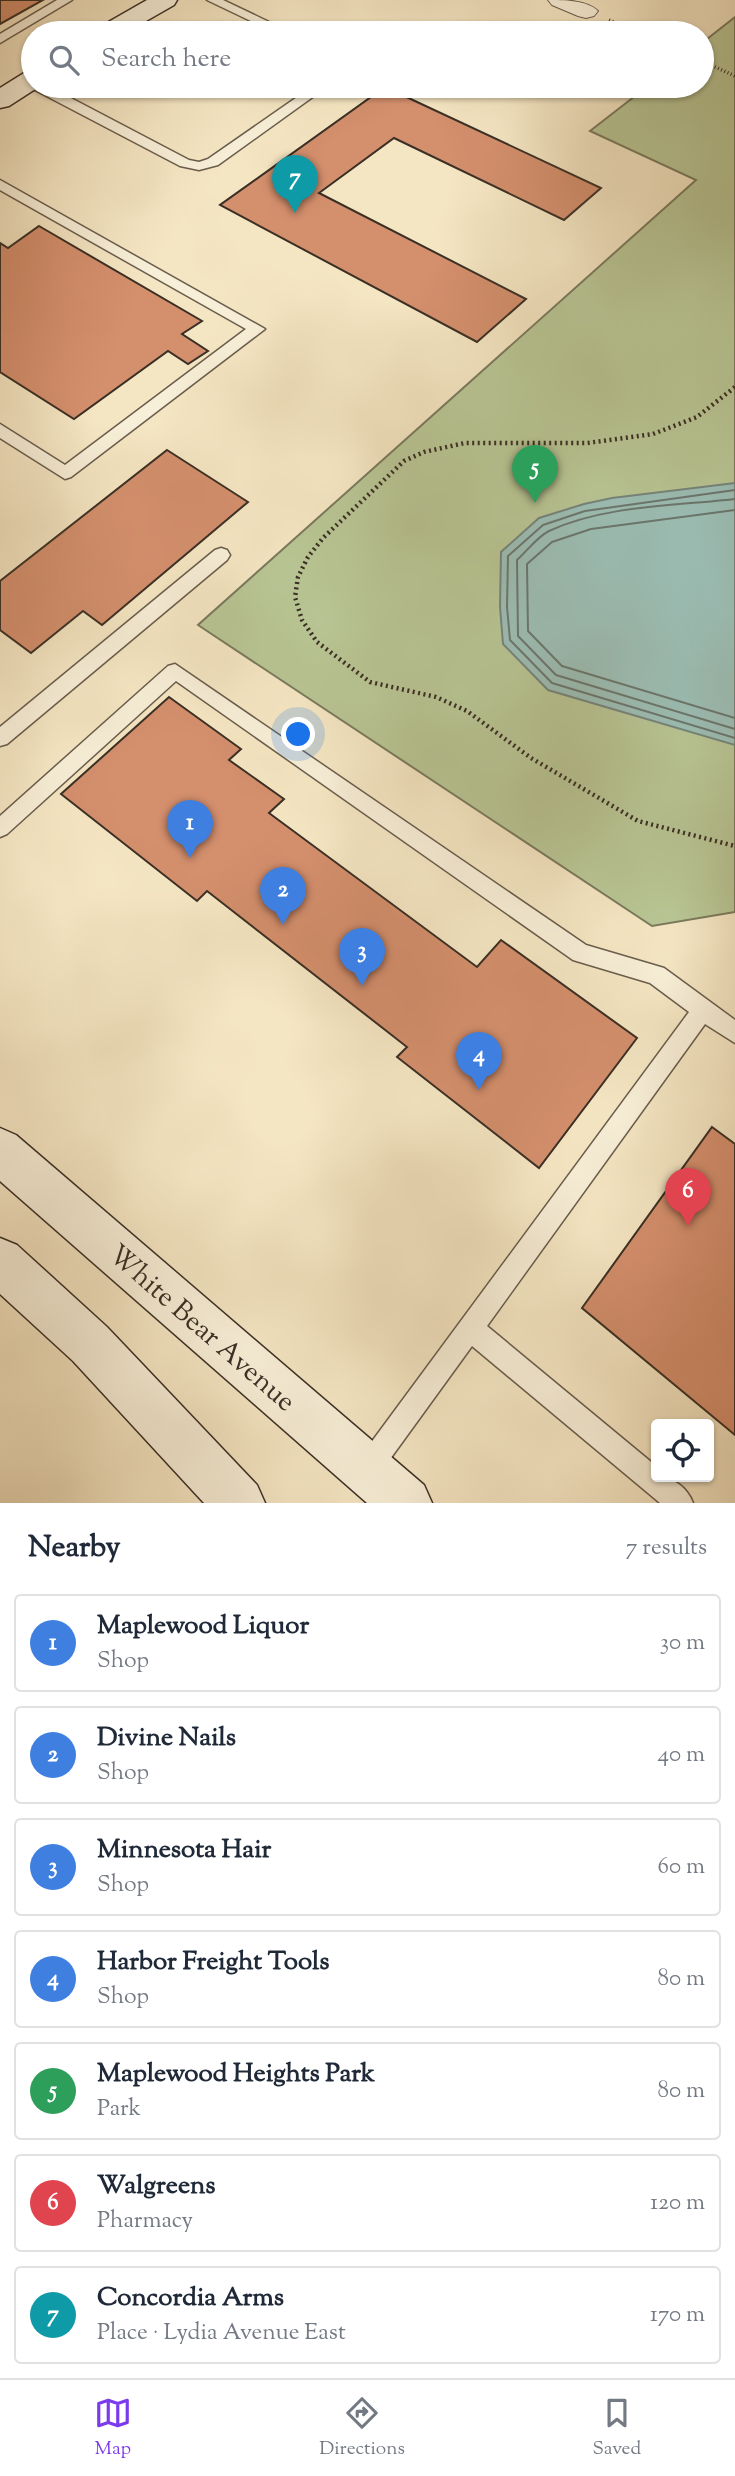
<!DOCTYPE html>
<html lang="en">
<head>
<meta charset="utf-8">
<style>
  body { margin:0; font-family:"Sorts Mill Goudy",serif; background:#f2f2f3; color:#1f2937 }
  .controls { position:absolute; right:21px; bottom:21px; display:grid; overflow:hidden; border-radius:7px; box-shadow:0 2px 5px #0004 }
  .controls button { width:63px; height:63px; display:grid; place-items:center; padding:0; border:0; border-bottom:2px solid #e0e1e3; background:#fff; color:#1f2937; font:35px sans-serif }
  .you { position:absolute; left:299px; top:735px; width:24px; height:24px; margin:-18px; border:5px solid #fff; border-radius:50%; background:#1a73e8; box-shadow:0 0 0 10px #1a73e833 }
  .badge { display:grid; place-items:center; width:46px; height:46px; border-radius:50%; background:#7c3aed; color:#fff; font-size:23px; font-weight:700 }
  .pin { position:absolute; translate:-50% -58px; filter:drop-shadow(0 2px 4px #0008) }
  .pin::after { content:''; position:absolute; top:37px; width:24px; height:21px; background:inherit; clip-path:polygon(0 0,100% 0,50% 100%) }
  .list { margin:0; padding:0; list-style:none }
  h2 { display:flex; justify-content:space-between; align-items:center; height:91px; margin:0; padding:0 28px; font-size:30px }
  h2 small { font-size:23px; font-weight:400; color:#747a83 }
  .list li { display:grid; grid-template-columns:46px 1fr auto; gap:21px; align-items:center; box-sizing:border-box; height:98px; margin:0 14px 14px; padding:0 14px; border:2px solid #e0e1e3; border-radius:7px }
  .list b { display:block; font-size:26px; white-space:nowrap }
  .list p { margin:0; font-size:23px; white-space:nowrap; color:#747a83 }
  .list em { font-size:23px; font-style:normal; color:#747a83 }
  .icon { flex:none; width:38px; height:38px; fill:none; stroke:currentColor; stroke-width:2; stroke-linecap:round; stroke-linejoin:round }
  .map { position:relative; flex:none; width:735px; height:1503px; overflow:hidden }
  .search { position:absolute; background:#fff; box-shadow:0 2px 5px #0004; left:21px; right:21px; top:21px; height:77px; display:flex; align-items:center; gap:18px; box-sizing:border-box; padding:0 24px; border-radius:38px; color:#747a83; font-size:26px }
  .sheet { height:875px; background:#fff }
  nav { display:flex; justify-content:space-around; align-items:center; box-sizing:border-box; height:98px; border-top:2px solid #e0e1e3; background:#fff; font-size:19px; color:#747a83 }
  nav a { display:grid; justify-items:center; gap:4px }
  nav .on { color:#7c3aed }
  .map>svg:first-child { display:block }
</style>
</head>
<body>
<div class="map">
<svg width="735" height="1503" viewBox="0 0 735 1503">
  <rect width="100%" height="100%" fill="#f5e6c3"/>
  <filter id="stains"><feTurbulence type="fractalNoise" baseFrequency=".00286" numOctaves="4"/><feColorMatrix values="0 0 0 0 .2 0 0 0 0 .09 0 0 0 0 .02 0 0 0 .5 -.17"/></filter>
  <radialGradient id="worn" r=".72"><stop offset=".6" stop-color="#630" stop-opacity="0"/><stop offset="1" stop-color="#630" stop-opacity=".3"/></radialGradient>
  <path fill="#b9c695" stroke="#7a7a5d" stroke-width="2" d="M 735,17 L 735,912 L 652,926 L 198,625 L 696,180 L 590,131 L 648,86 L 702,86 L 702,43 Z"/>
  <path fill="#9cbfb6" stroke="#75857c" stroke-width="2" d="M 735,483 L 735,745 L 548,690 L 503,644 L 500,607 L 501,552 L 539,518 L 584,504 L 612,498 Z"/>
  <g fill="none" stroke-linecap="round" stroke-linejoin="round">
    <g stroke="#6b776e" stroke-width="2">
      <path d="M 735,490 L 585,511 L 543,525 L 508,556 L 507,607 L 510,640 L 552,683 L 735,738"/>
      <path d="M 735,499 C 675,506 605,505 549,531 C 537,537 527,551 517,560 L 518,636 L 556,675 L 735,729"/>
      <path d="M 735,510 L 591,529 L 552,542 L 527,564 L 528,631 L 562,666 L 735,718"/>
    </g>
  </g>
  <g fill="#d48f6d" stroke="#3a2f25" stroke-width="2">
    <path d="M 0,0 L 43,0 L 0,24 Z"/>
    <path d="M 385,87 L 601,188 L 564,220 L 394,138 L 319,193 L 526,299 L 477,342 L 220,205 Z"/>
    <path d="M 39,226 L 202,321 L 182,334 L 208,351 L 188,364 L 168,351 L 74,419 L 0,372 L 0,243 L 8,248 Z"/>
    <path d="M 167,450 L 248,502 L 102,625 L 83,611 L 31,653 L 0,630 L 0,581 Z"/>
    <path d="M 169,697 L 241,749 L 229,760 L 284,799 L 269,813 L 477,967 L 501,940 L 637,1038 L 539,1168 L 397,1057 L 407,1047 L 207,891 L 197,901 L 61,794 Z"/>
    <path d="M 712,1127 L 735,1144 L 735,1435 L 582,1308 Z"/>
  </g>
  <g fill="none" stroke-linecap="round" stroke-linejoin="round">
    <g stroke="#695d4c" stroke-width="3">
      <g id="lane">
        <path d="M 57,0 L 72,0 L 0,43 L 0,34 Z"/>
        <path d="M 207,0 L 223,0 L 292,33 L 276,33 Z"/>
        <path d="M 33,83 L 33,86 L 48,86 L 189,160 L 199,162 L 208,159 L 313,86 L 328,86 L 218,165 L 199,170 L 180,166 L 33,89 L 31,86 Z"/>
        <path d="M 0,180 L 265,329 L 71,477 L 65,479 L 0,438 L 0,424 L 65,465 L 246,329 L 0,190 Z"/>
        <path d="M 221,548 L 227,550 L 230,555 L 227,560 L 7,744 L 0,746 L 0,727 L 215,550 Z"/>
        <path d="M 175,664 L 586,945 L 664,968 L 735,1020 L 735,1043 L 705,1024 L 487,1326 L 656,1466 L 656,1477 C 673,1477 687,1487 693,1503 L 660,1503 L 472,1346 L 377,1477 L 368,1481 L 359,1477 L 355,1468 L 359,1459 L 689,1012 L 650,983 L 573,960 L 176,681 L 7,834 L 0,837 L 0,816 L 168,666 Z"/>
      </g>
    </g>
    <g stroke="#695d4c" stroke-width="2">
      <path id="street" d="M 548,0 C 564,0 587,0 598,11 L 594,16 L 586,18 L 578,16 L 552,5 Z"/>
    </g>
    <g stroke="#3a2f25" stroke-width="3">
      <g id="secondary">
        <path d="M 147,0 L 177,0 L 174,5 L 125,33 L 94,33 L 98,28 Z"/>
        <path d="M 33,71 L 33,86 L 40,86 L 9,106 L 0,108 L 0,88 L 24,73 Z"/>
        <path d="M 0,1128 L 16,1135 L 424,1485 L 432,1503 L 367,1503 L 0,1181 Z"/>
        <path d="M 0,1238 L 17,1245 L 107,1327 L 257,1485 L 265,1503 L 204,1503 L 73,1361 L 0,1294 Z"/>
      </g>
    </g>
    <g stroke="#3a2f25" stroke-width="3.5" stroke-dasharray="1 2.5" stroke-linecap="butt">
      <path d="M 609,20 L 640,33"/>
      <path d="M 702,61 L 735,76"/>
    </g>
    <path stroke="#3a2f25" stroke-width="4.5" stroke-dasharray="2 3.5" stroke-linecap="butt" d="M 735,387 L 697,417 L 653,434 L 587,443 L 465,443 L 424,452 L 404,461 L 323,538 L 308,557 L 298,577 L 295,597 L 302,620 L 317,642 L 370,682 L 436,697 L 467,711 L 531,758 L 638,821 L 735,846"/>
    <use href="#lane" fill="#f8efd8" fill-rule="evenodd"/>
    <use href="#street" fill="#f8efd8" fill-rule="evenodd"/>
    <use href="#secondary" fill="#f8efd8" fill-rule="evenodd"/>
  </g>
  <g text-anchor="middle" stroke-width="7" stroke-linejoin="round" paint-order="stroke">
    <g font-size="28" fill="#3a2f25" stroke="#f8efd8">
      <text transform="translate(203 1327) rotate(41)" y="10">White Bear Avenue</text>
    </g>
  </g>
  <rect width="100%" height="100%" filter="url(#stains)"/>
  <rect width="100%" height="100%" fill="url(#worn)"/>
</svg>
<div class="controls">
<button><svg class="icon" aria-label="locate" viewBox="0 0 24 24"><circle cx="12" cy="12" r="6"/><path d="M12 2v4M12 18v4M2 12h4M18 12h4"/></svg></button>
</div>
<div class="you"></div>
<div class="pin badge" style="left:190px;top:858px;background:#3f7fe0">1</div>
<div class="pin badge" style="left:283px;top:925px;background:#3f7fe0">2</div>
<div class="pin badge" style="left:362px;top:986px;background:#3f7fe0">3</div>
<div class="pin badge" style="left:479px;top:1090px;background:#3f7fe0">4</div>
<div class="pin badge" style="left:535px;top:503px;background:#2e9e5b">5</div>
<div class="pin badge" style="left:688px;top:1226px;background:#e0444e">6</div>
<div class="pin badge" style="left:295px;top:213px;background:#0f9aa8">7</div>
<div class="search"><svg class="icon" aria-label="search" viewBox="0 0 24 24"><circle cx="10" cy="10" r="6"/><path d="M15 15l6 6"/></svg>Search here</div>
</div>
<section class="sheet">
<h2>Nearby<small>7 results</small></h2>
<ul class="list">
<li><span class="badge" style="background:#3f7fe0">1</span><div><b>Maplewood Liquor</b><p>Shop</p></div><em>30 m</em></li>
<li><span class="badge" style="background:#3f7fe0">2</span><div><b>Divine Nails</b><p>Shop</p></div><em>40 m</em></li>
<li><span class="badge" style="background:#3f7fe0">3</span><div><b>Minnesota Hair</b><p>Shop</p></div><em>60 m</em></li>
<li><span class="badge" style="background:#3f7fe0">4</span><div><b>Harbor Freight Tools</b><p>Shop</p></div><em>80 m</em></li>
<li><span class="badge" style="background:#2e9e5b">5</span><div><b>Maplewood Heights Park</b><p>Park</p></div><em>80 m</em></li>
<li><span class="badge" style="background:#e0444e">6</span><div><b>Walgreens</b><p>Pharmacy</p></div><em>120 m</em></li>
<li><span class="badge" style="background:#0f9aa8">7</span><div><b>Concordia Arms</b><p>Place · Lydia Avenue East</p></div><em>170 m</em></li>
</ul>
</section>
<nav>
<a class="on"><svg class="icon" aria-label="map" viewBox="0 0 24 24"><path d="M3 6l6-2 6 2 6-2v14l-6 2-6-2-6 2zM9 4v14M15 6v14"/></svg>Map</a>
<a><svg class="icon" aria-label="directions" viewBox="0 0 24 24"><path d="M12 3l9 9-9 9-9-9zM9 14v-3h6M13 9l2 2-2 2"/></svg>Directions</a>
<a><svg class="icon" aria-label="saved" viewBox="0 0 24 24"><path d="M7 4h10v16l-5-4-5 4z"/></svg>Saved</a>
</nav>
</body>
</html>
